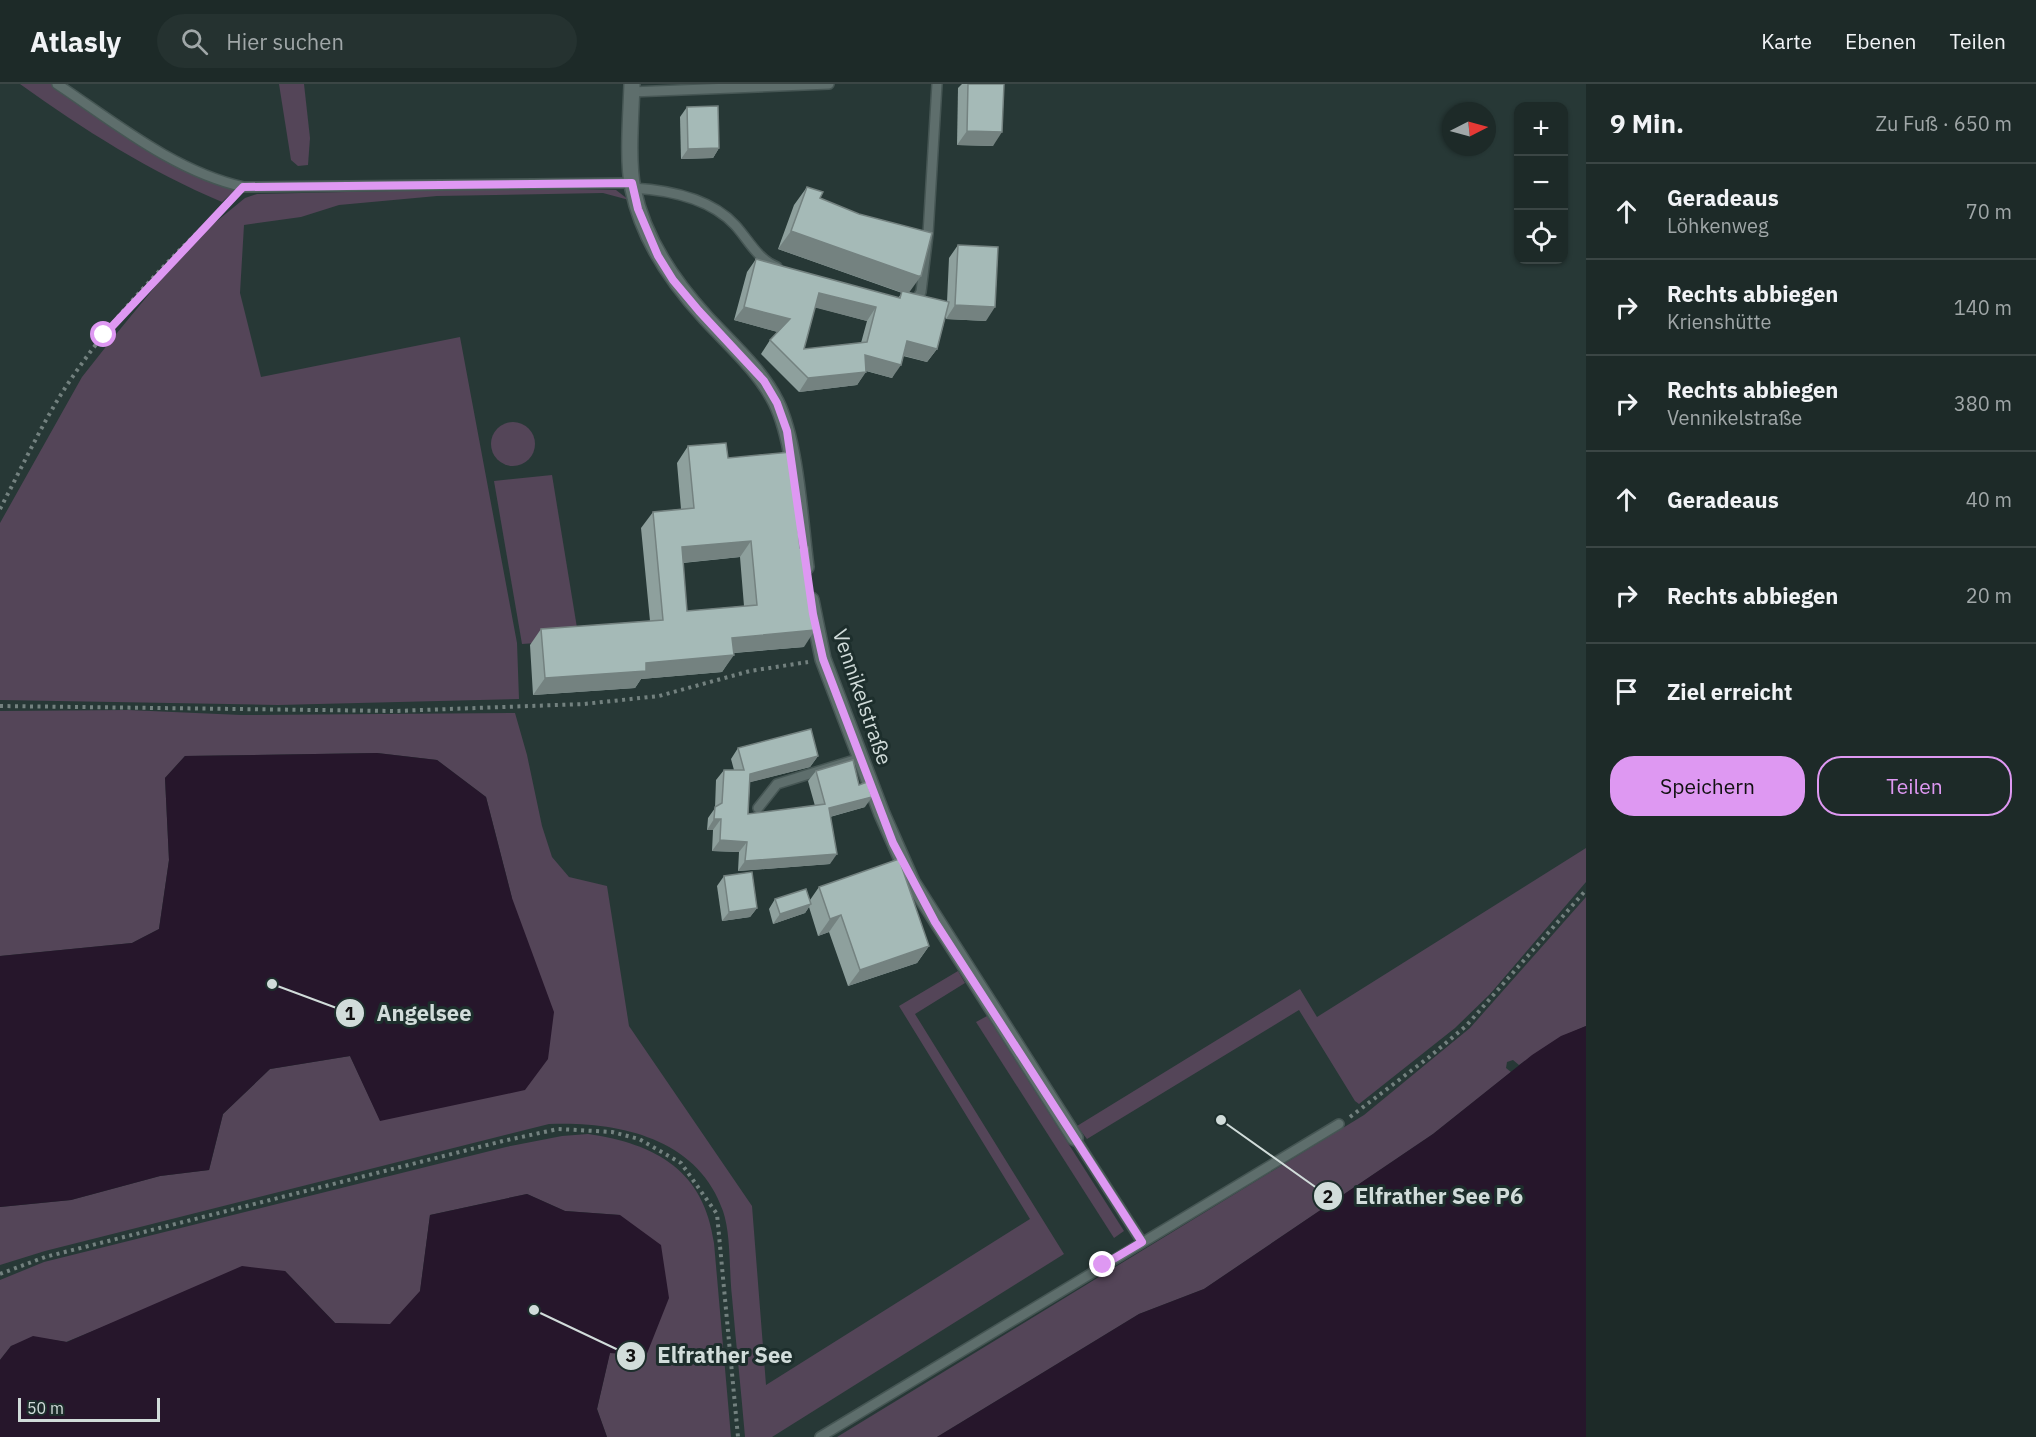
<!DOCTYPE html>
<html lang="de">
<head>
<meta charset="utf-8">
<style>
  body { margin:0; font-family:"IBM Plex Sans",sans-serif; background:#253230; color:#f1f3f6 }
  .controls { position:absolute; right:18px; top:18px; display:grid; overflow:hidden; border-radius:12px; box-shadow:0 2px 4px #0004 }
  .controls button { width:54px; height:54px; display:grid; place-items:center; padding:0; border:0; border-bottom:2px solid #3b4645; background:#1d2a28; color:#f1f3f6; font:30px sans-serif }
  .compass { position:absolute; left:1442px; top:18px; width:54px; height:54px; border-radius:50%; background:#1d2a28; box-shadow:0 2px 4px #0004; rotate:84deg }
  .scale { position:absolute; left:18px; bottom:15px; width:142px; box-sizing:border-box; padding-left:6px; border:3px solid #d1dcda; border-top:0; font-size:16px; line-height:21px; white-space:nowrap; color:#d1dcda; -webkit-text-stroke:4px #1d2e2c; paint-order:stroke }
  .stop { position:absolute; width:18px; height:18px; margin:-14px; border:4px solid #de98f2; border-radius:50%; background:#fff }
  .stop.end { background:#de98f2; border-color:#fff; box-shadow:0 2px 6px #0008 }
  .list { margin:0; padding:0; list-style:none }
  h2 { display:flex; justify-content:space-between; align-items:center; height:78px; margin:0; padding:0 24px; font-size:26px }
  h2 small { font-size:20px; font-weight:400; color:#a0a7a8 }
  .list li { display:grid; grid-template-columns:39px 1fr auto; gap:18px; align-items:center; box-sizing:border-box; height:96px; padding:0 24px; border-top:2px solid #3b4645 }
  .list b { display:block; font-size:22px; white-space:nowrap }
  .list p { margin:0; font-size:20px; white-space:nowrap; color:#a0a7a8 }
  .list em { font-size:20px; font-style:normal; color:#a0a7a8 }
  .actions { display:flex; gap:12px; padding:18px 24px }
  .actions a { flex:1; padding:14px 0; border:2px solid #de98f2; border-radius:24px; text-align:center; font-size:21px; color:#de98f2 }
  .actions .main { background:#de98f2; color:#111 }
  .icon { flex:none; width:33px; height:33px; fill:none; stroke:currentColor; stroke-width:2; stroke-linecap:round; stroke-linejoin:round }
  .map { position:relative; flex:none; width:1586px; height:1353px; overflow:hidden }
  header { display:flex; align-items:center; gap:36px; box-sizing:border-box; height:84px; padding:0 30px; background:#1d2a28; border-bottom:2px solid #3b4645 }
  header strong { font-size:28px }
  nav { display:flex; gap:33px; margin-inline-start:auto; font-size:21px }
  .search { width:420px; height:54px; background:#253230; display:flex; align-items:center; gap:15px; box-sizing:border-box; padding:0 21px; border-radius:33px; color:#a0a7a8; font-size:22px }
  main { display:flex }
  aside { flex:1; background:#1d2a28 }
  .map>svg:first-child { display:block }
</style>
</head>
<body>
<header>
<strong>Atlasly</strong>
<div class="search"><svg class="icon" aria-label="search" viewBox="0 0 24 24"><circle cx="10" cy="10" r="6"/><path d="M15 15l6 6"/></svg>Hier suchen</div>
<nav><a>Karte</a><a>Ebenen</a><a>Teilen</a></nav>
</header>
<main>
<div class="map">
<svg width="1586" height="1353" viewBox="0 0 1586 1353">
  <rect width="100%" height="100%" fill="#273836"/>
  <g fill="#544558">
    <path d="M 20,0 L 51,0 L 99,31 L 236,105 L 222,118 C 149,87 84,46 20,0 Z"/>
    <path d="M 279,0 L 304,0 L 310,54 L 308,81 L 298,82 L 291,76 Z"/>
    <path d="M 522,104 L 616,106 L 629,116 L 603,109 L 437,112 L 339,121 L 301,133 L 244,141 L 240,209 L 261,293 L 460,253 L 517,559 L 519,615 L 278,621 L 0,616 L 0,439 L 82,293 L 112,255 L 177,176 L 212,141 L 245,114 L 257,110 Z"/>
    <circle cx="513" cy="360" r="22"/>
    <path d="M 552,391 L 579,556 L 522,560 L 494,397 Z"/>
    <path d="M 128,626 L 241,631 L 515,629 L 527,671 L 542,742 L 552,773 L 569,793 L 607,802 L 629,942 L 752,1122 L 766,1301 L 1030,1135 L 899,922 L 958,887 L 965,899 L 915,930 L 1064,1170 L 772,1353 L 745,1353 C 741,1306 736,1259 732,1213 C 729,1187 731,1150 723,1127 C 698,1053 616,1037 549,1040 L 45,1167 L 0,1181 L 0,1123 L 71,1116 L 160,1092 L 209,1086 L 223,1030 L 270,985 L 350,972 L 380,1036 L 512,814 L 486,713 L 437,676 L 377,669 L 185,672 L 165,694 L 169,776 L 159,845 L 132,859 L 0,872 L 0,627 Z"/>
    <path d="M 1586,764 L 1586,798 L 1490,910 L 1455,944 L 1359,1020 L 1355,1017 L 1299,926 L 1087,1055 L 1077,1042 L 1300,905 L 1317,933 Z"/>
    <path d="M 1586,813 L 1586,942 L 1561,953 L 1519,981 L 1513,976 L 1507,978 L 1506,984 L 1511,988 L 1433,1050 L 1204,1205 L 1139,1230 L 937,1353 L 837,1353 L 1364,1031 L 1470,944 Z"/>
    <path d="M 987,932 L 1124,1147 L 1114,1154 L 976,938 Z"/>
    <path d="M 588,1050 C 657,1060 704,1087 714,1159 L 731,1353 L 607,1353 L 597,1325 L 610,1268 L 620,1131 L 565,1127 L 527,1110 L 430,1131 L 420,1208 L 390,1241 L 335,1239 L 285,1187 L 115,1238 L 66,1258 L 47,1255 L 11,1262 L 0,1276 L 0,1196 L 44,1178 L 506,1063 L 562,1052 Z"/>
  </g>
  <g fill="#26162b">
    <path d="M 377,669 L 437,676 L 486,713 L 512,814 L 554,928 L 548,975 L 525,1006 L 380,1037 L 350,972 L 270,985 L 223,1030 L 209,1086 L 160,1092 L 71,1116 L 0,1123 L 0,872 L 132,859 L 159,845 L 169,776 L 165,694 L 185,672 Z"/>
    <path d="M 1586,942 L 1586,1353 L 937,1353 L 1139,1230 L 1204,1205 L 1433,1050 L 1532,971 L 1561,952 Z"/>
    <path d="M 527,1110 L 565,1127 L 620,1131 L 661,1161 L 669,1214 L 646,1272 L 610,1269 L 597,1325 L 607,1353 L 0,1353 L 0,1276 L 11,1262 L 33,1252 L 67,1258 L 242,1182 L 285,1187 L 335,1239 L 390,1240 L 420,1207 L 430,1131 Z"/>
  </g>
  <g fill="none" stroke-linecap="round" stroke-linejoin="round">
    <g stroke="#465654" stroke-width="12">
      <g id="service">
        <path d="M 57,0 C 114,38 175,88 244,103 L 632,99"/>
        <path d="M 631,8 L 829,0"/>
        <path d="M 633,104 C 668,106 710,114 735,141 C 748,155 758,176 777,183"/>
        <path d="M 909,217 L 916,216 L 921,208 L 928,150 L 937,0"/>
        <path d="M 758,724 L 777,700 L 861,674"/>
        <path d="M 1075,1054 L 1142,1158"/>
        <path d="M 820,1353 L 1339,1040"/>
      </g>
    </g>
    <g stroke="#465654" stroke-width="18">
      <g id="minor">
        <path d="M 632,0 C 631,30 627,77 633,105 C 643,155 672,197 706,234 C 730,260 760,286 776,318 C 796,358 800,437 806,483"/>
        <path d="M 811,516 L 823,575 L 882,730 L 912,798 L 1075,1054"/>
      </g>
    </g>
    <g stroke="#73817f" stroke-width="4" stroke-dasharray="3 4.5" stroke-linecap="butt">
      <path d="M 0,425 C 20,387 38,348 60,312 C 105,240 172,170 235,114"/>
      <path d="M 0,622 L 395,627 L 584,620 L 659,612 L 750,587 L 808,578"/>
      <path d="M 1350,1033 L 1428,974 L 1466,942 L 1586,806"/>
      <path d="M 0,1190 L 45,1173 L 503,1057 L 558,1045 L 612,1048 L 639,1055 L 681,1079 L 717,1130 L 738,1353"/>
    </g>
    <use href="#service" stroke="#5e6e6c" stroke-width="9"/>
    <use href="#minor" stroke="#5e6e6c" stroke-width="15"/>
  </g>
  <g fill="#8ea09d" fill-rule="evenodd">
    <path d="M 962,0 L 1004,0 L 993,62 L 957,61 L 958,4 Z"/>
    <path d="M 687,23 L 719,64 L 713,74 L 681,75 L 680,33 Z"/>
    <path d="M 807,103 L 820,114 L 909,209 L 947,218 L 949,174 L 958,161 L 986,237 L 946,235 L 946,231 L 937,265 L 927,278 L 903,272 L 892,294 L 866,287 L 857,301 L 799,308 L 761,270 L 770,256 L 778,248 L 734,236 L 747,188 L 756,175 L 898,214 L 902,209 L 778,165 L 794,121 ZM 815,223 L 867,237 L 861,259 L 804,265 Z"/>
    <path d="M 688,362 L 728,374 L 804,563 L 734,569 L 722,588 L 641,595 L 635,604 L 533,611 L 530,561 L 541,545 L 650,537 L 641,444 L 653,428 L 681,425 L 677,379 ZM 740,473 L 744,522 L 687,527 L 683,479 Z"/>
    <path d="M 738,664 L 818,672 L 810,683 L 750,698 L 748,730 L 815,722 L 808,697 L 816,687 L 865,723 L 830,733 L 830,780 L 738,787 L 739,768 L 712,767 L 713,746 L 707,746 L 708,734 L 715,724 L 716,696 L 724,686 L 734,686 L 731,675 Z"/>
    <path d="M 724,792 L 757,824 L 750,833 L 722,837 L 717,802 Z"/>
    <path d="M 819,803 L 929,862 L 917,879 L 848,902 L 829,848 L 818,852 L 809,823 L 805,829 L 773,840 L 769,825 L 775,815 L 810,816 Z"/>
  </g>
  <g fill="#748280">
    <path d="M 967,47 L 1002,48 L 993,62 L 957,61 Z"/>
    <path d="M 719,64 L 713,74 L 681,75 L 688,65 Z"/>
    <path d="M 791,147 L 921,192 L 908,210 L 906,210 L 778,165 Z"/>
    <path d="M 819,209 L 876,223 L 867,237 L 809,222 Z"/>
    <path d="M 955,221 L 995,223 L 986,237 L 946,235 Z"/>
    <path d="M 744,223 L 790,235 L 781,249 L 734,236 Z"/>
    <path d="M 907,257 L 937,265 L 927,278 L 898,270 Z"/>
    <path d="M 865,271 L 901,281 L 892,294 L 856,284 Z"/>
    <path d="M 866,288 L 857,301 L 799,308 L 808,294 Z"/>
    <path d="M 751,457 L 740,473 L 670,480 L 682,463 Z"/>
    <path d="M 815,546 L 804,563 L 721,570 L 732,554 Z"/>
    <path d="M 734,571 L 722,588 L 641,595 L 635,604 L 533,611 L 545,594 L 646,579 Z"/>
    <path d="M 818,672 L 810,683 L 743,700 L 750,690 Z"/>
    <path d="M 872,713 L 865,723 L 822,735 L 829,724 Z"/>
    <path d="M 714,735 L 721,735 L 713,746 L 707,746 Z"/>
    <path d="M 720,756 L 747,758 L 739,768 L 712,767 Z"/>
    <path d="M 837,770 L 830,780 L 738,787 L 745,777 Z"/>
    <path d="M 811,820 L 805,829 L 773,840 L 780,830 Z"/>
    <path d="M 757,824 L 750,833 L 722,837 L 729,828 Z"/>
    <path d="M 841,831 L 829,848 L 818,852 L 830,835 Z"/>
    <path d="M 929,862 L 917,879 L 848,902 L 860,886 Z"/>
  </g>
  <g fill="#a5bab7" stroke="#748280" stroke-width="1.5" fill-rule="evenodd">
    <path d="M 968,0 L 1004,0 L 1002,48 L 967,47 Z"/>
    <path d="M 718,22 L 719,64 L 688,65 L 687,23 Z"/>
    <path d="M 807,103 L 823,108 L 820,114 L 859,130 L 932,149 L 921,192 L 918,192 L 791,147 Z"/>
    <path d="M 958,161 L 998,163 L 995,223 L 955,221 Z"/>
    <path d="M 756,175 L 900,214 L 902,207 L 949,218 L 937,265 L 907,257 L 901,281 L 865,271 L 866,288 L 808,294 L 770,256 L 790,235 L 744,223 ZM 819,209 L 876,223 L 867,258 L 804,265 Z"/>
    <path d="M 726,359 L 728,374 L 791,368 L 800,464 L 808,463 L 815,546 L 732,554 L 734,571 L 646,579 L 646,587 L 545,594 L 541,545 L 663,536 L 653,428 L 694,424 L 688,362 ZM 751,457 L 757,521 L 687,527 L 682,463 Z"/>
    <path d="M 811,645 L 818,672 L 750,690 L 748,730 L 825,720 L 816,687 L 853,676 L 859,701 L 867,698 L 872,713 L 829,724 L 837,770 L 745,777 L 747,758 L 720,756 L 721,735 L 714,735 L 715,723 L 722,719 L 724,686 L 744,686 L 738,664 Z"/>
    <path d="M 899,775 L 929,862 L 860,886 L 841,831 L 830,835 L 819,803 Z"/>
    <path d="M 752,788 L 757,824 L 729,828 L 724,792 Z"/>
    <path d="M 806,805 L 811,820 L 780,830 L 775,815 Z"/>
  </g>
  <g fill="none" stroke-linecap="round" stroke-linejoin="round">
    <path stroke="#de98f2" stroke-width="8" d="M 104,251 L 243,103 L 632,99 L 638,125 L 658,172 L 673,196 L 699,227 L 764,297 L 777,319 L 787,347 L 813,530 L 823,575 L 893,759 L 935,838 L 1142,1158 L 1103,1181"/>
  </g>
  <g text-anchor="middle" stroke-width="6" stroke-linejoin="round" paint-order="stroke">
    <g font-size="21" fill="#d1dcda" stroke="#1d2e2c">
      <text transform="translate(862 613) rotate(71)" y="7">Vennikelstraße</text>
    </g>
  </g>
  <path fill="none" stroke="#d1dcda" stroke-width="2" d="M272 900L350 929M1221 1036L1328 1112M534 1226L631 1272"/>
  <g fill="#d1dcda" stroke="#1d2e2c" stroke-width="2">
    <circle cx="272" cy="900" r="6"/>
    <circle cx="1221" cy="1036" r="6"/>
    <circle cx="534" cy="1226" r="6"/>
    <circle cx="350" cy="929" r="15"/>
    <circle cx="1328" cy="1112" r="15"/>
    <circle cx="631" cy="1272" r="15"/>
  </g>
  <g font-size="18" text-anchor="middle" font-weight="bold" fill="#111">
    <text x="350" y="936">1</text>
    <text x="1328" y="1119">2</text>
    <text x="631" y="1278">3</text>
  </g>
  <g font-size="22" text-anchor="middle" font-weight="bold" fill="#d1dcda" stroke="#1d2e2c" stroke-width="6" stroke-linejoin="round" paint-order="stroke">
    <text x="424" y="937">Angelsee</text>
    <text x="1439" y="1120">Elfrather See P6</text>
    <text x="725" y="1279">Elfrather See</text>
  </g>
</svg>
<div class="controls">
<button>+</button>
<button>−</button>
<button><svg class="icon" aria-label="locate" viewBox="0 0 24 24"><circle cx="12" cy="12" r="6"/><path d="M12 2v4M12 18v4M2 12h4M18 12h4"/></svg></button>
</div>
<svg class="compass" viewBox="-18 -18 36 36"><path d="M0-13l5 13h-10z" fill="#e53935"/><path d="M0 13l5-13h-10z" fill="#a0a7a8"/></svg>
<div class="scale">50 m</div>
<div class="stop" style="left:104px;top:251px"></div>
<div class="stop end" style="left:1103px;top:1181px"></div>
</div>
<aside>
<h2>9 Min.<small>Zu Fuß · 650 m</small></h2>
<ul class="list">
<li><svg class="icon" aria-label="ahead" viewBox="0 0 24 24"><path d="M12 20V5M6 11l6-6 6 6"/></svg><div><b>Geradeaus</b><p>Löhkenweg</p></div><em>70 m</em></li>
<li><svg class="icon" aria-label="right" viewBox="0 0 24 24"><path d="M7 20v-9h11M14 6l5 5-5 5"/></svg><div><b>Rechts abbiegen</b><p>Krienshütte</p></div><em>140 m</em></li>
<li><svg class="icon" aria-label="right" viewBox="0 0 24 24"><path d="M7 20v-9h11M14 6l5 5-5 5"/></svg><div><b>Rechts abbiegen</b><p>Vennikelstraße</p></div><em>380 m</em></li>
<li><svg class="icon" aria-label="ahead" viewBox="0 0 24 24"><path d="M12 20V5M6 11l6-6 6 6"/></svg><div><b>Geradeaus</b></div><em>40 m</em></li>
<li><svg class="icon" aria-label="right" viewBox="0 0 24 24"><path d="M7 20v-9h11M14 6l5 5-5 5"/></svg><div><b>Rechts abbiegen</b></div><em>20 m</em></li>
<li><svg class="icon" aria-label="arrive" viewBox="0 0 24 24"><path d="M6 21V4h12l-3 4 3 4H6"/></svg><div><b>Ziel erreicht</b></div></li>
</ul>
<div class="actions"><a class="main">Speichern</a><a>Teilen</a></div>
</aside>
</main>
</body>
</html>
